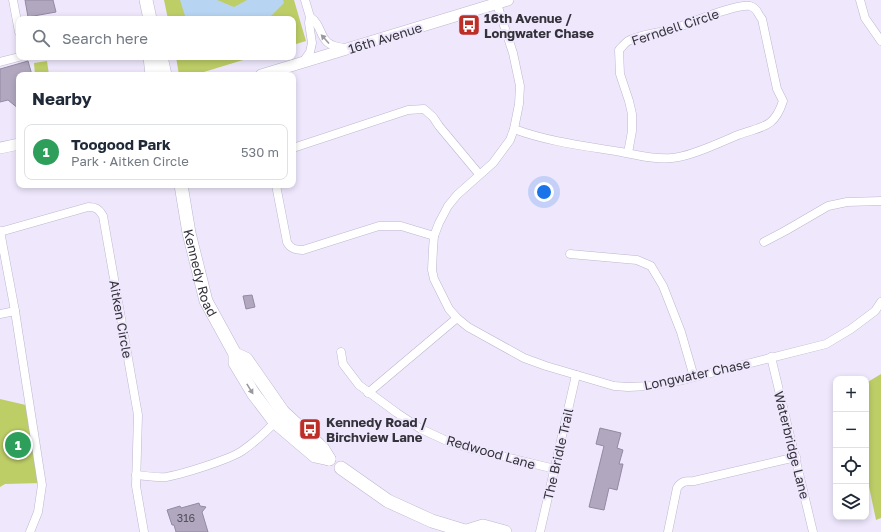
<!DOCTYPE html>
<html lang="en">
<head>
<meta charset="utf-8">
<style>
  body { margin:0; font-family:"Golos Text",sans-serif; background:#f2f2f3; color:#1f2937 }
  .controls { position:absolute; right:12px; bottom:12px; display:grid; overflow:hidden; border-radius:8px; box-shadow:0 2px 6px #0003 }
  .controls button { width:36px; height:36px; display:grid; place-items:center; padding:0; border:0; border-bottom:1px solid #e0e1e3; background:#fff; color:#1f2937; font:20px sans-serif }
  .you { position:absolute; left:544px; top:192px; width:14px; height:14px; margin:-10px; border:3px solid #fff; border-radius:50%; background:#1a73e8; box-shadow:0 0 0 6px #1a73e833 }
  .badge { display:grid; place-items:center; width:26px; height:26px; border-radius:50%; background:#bc2e26; color:#fff; font-size:13px; font-weight:700 }
  .pin { position:absolute; translate:-50% -50%; border:2px solid #fff; box-shadow:0 1px 4px #0006 }
  .list { margin:0; padding:0; list-style:none }
  h2 { display:flex; justify-content:space-between; align-items:center; height:52px; margin:0; padding:0 16px; font-size:17px }
  h2 small { font-size:13px; font-weight:400; color:#747a83 }
  .list li { display:grid; grid-template-columns:26px 1fr auto; gap:12px; align-items:center; box-sizing:border-box; height:56px; margin:0 8px 8px; padding:0 8px; border:1px solid #e0e1e3; border-radius:8px }
  .list b { display:block; font-size:15px; white-space:nowrap }
  .list p { margin:0; font-size:13px; white-space:nowrap; color:#747a83 }
  .list em { font-size:13px; font-style:normal; color:#747a83 }
  .icon { flex:none; width:22px; height:22px; fill:none; stroke:currentColor; stroke-width:2; stroke-linecap:round; stroke-linejoin:round }
  .map { position:relative; flex:none; width:881px; height:532px; overflow:hidden }
  .search { position:absolute; background:#fff; box-shadow:0 2px 6px #0003; left:16px; top:16px; width:280px; height:44px; display:flex; align-items:center; gap:10px; box-sizing:border-box; padding:0 14px; border-radius:8px; color:#747a83; font-size:15px }
  .panel { position:absolute; background:#fff; box-shadow:0 2px 6px #0003; left:16px; top:72px; width:280px; height:116px; border-radius:8px }
  .map>svg:first-child { display:block }
</style>
</head>
<body>
<div class="map">
<svg width="881" height="532" viewBox="0 0 881 532">
  <rect width="100%" height="100%" fill="#efe8fd"/>
  <g fill="#bece67">
    <path d="M 164,0 L 294,0 L 306,41 L 293,45 L 293,19 L 168,19 Z"/>
    <path d="M 176,57 L 253,57 L 194,75 L 179,75 Z"/>
    <path d="M 47,61 L 49,75 L 35,75 L 34,63 Z"/>
    <path d="M 881,374 L 881,518 L 876,520 L 866,472 L 866,383 Z"/>
    <path d="M 0,399 L 30,406 L 43,483 L 5,484 L 0,487 Z"/>
  </g>
  <path fill="#b7d4f2" d="M 180,0 L 217,0 L 234,7 L 247,0 L 283,0 L 284,3 L 268,19 L 186,19 Z"/>
  <g fill="#b1a8c0" stroke="#938aa1">
    <path d="M 25,0 L 53,0 L 56,12 L 28,17 Z"/>
    <path d="M 28,61 L 32,75 L 19,75 L 19,109 L 8,100 L 0,102 L 0,69 Z"/>
    <path d="M 252,295 L 255,307 L 246,309 L 243,296 Z"/>
    <path d="M 600,428 L 621,433 L 617,448 L 623,450 L 619,464 L 623,464 L 617,490 L 609,488 L 604,510 L 589,507 L 604,446 L 596,444 Z"/>
    <path d="M 199,503 L 200,506 L 206,507 L 202,512 L 208,532 L 176,532 L 174,525 L 172,525 L 167,510 L 180,506 L 181,508 Z"/>
  </g>
  <g fill="none" stroke-linecap="round" stroke-linejoin="round">
    <g stroke="#bfb6ce" stroke-width="9">
      <g id="minor">
        <path d="M 13,0 L 19,32"/>
        <path d="M 860,0 L 865,18 L 881,41"/>
        <path d="M 497,4 L 513,53 L 520,86 L 519,104 L 514,129 L 510,140 L 493,163 L 457,195 L 448,206 L 439,223 L 434,236 L 433,249 L 432,270 L 434,279 L 449,309 L 457,318 L 468,327 L 524,358 L 546,366 L 614,386 L 628,387 L 650,386 L 683,380 L 826,344 L 851,329 L 875,311 L 881,302"/>
        <path d="M 310,17 C 326,27 315,46 346,48"/>
        <path d="M 0,62 L 19,57"/>
        <path d="M 303,62 L 310,52 L 312,43 L 309,23 L 310,17 L 305,0"/>
        <path d="M 514,129 C 549,142 585,146 621,152 C 637,155 656,160 672,158 C 690,157 721,142 738,135 C 762,126 774,129 783,101 L 777,89 L 762,19 C 757,14 758,8 750,6 C 734,4 691,23 673,29 C 659,33 641,34 628,41 C 625,43 622,47 619,50 L 620,74 L 629,101 L 632,114 L 632,131 L 628,153"/>
        <path d="M 293,148 L 408,110 L 424,109 L 433,117 L 439,126 L 479,174"/>
        <path d="M 276,185 L 287,242 C 290,249 296,250 303,250 L 379,226 L 401,226 L 434,236"/>
        <path d="M 0,231 L 15,311 L 42,485 L 38,512 L 30,532"/>
        <path d="M 0,232 L 88,207 C 96,207 99,209 103,216 L 138,415 L 136,486 L 144,532"/>
        <path d="M 764,242 L 785,231 L 828,206 L 847,202 L 881,201"/>
        <path d="M 570,254 L 637,260 L 651,266 L 663,286 L 681,332 L 694,377"/>
        <path d="M 0,314 L 15,311"/>
        <path d="M 341,352 L 343,364 L 359,385 L 397,413 L 421,429 L 447,441 L 472,449 L 555,469"/>
        <path d="M 771,357 L 813,532"/>
        <path d="M 368,393 L 457,318"/>
        <path d="M 136,475 C 146,476 157,478 166,477 C 183,474 228,460 242,451 C 255,442 267,431 278,419"/>
        <path d="M 540,532 L 576,375"/>
        <path d="M 668,532 L 677,488 C 681,481 686,481 694,481 L 796,457"/>
      </g>
    </g>
    <g stroke="#bfb6ce" stroke-width="12">
      <g id="secondary">
        <path d="M 261,75 L 508,0"/>
        <path d="M 0,148 L 19,144"/>
      </g>
    </g>
    <g stroke="#bfb6ce" stroke-width="14">
      <g id="primary">
        <path d="M 146,0 L 150,19"/>
        <path d="M 150,57 L 152,75"/>
        <path d="M 161,57 L 165,75"/>
        <path id="s1" d="M 181,185 L 189,233 L 206,301 L 235,354 L 235,363 L 253,393 L 275,422 L 315,456 L 329,459"/>
        <path d="M 235,354 L 246,359 L 283,412 L 323,449 L 329,459"/>
        <path d="M 341,468 L 388,501 L 432,521 L 468,532"/>
        <path d="M 467,531 L 483,526 L 505,532"/>
      </g>
    </g>
    <use href="#minor" stroke="#fff" stroke-width="8"/>
    <use href="#secondary" stroke="#fff" stroke-width="11"/>
    <use href="#primary" stroke="#fff" stroke-width="13"/>
  </g>
  <defs><path id="oneway-solid" d="M-6-.8H1V-3.2L6.5 0L1 3.2V.8H-6Z"/></defs>
  <g fill="#9a989d">
    <use href="#oneway-solid" transform="translate(325 39) rotate(-132)"/>
    <use href="#oneway-solid" transform="translate(250 389) rotate(58)"/>
  </g>
  <defs>
    <g id="bus-square" transform="scale(1.15)"><rect x="-9" y="-9" width="18" height="18" rx="4" fill="#bc2e26" stroke="#efe8fd"/><path d="M-5-6H5V4H4V6H2V4H-2V6H-4V4H-5ZM-3.5-4V0h7V-4ZM-3.5 1.2v1.5H-2V1.2ZM2 1.2v1.5H3.5V1.2Z" fill="#fff"/></g>
  </defs>
  <g fill-rule="evenodd">
    <use href="#bus-square" x="469" y="25"/>
    <use href="#bus-square" x="310" y="429"/>
  </g>
  <g text-anchor="middle" stroke-width="4" stroke-linejoin="round" paint-order="stroke">
    <g font-size="11" fill="#54505c">
      <text x="186" y="522">316</text>
    </g>
    <g font-size="13" font-weight="bold" fill="#35323b" stroke="#efe8fd" text-anchor="start">
      <text x="484" y="23">16th Avenue /<tspan x="484" dy="15">Longwater Chase</tspan></text>
      <text x="326" y="427">Kennedy Road /<tspan x="326" dy="15">Birchview Lane</tspan></text>
    </g>
    <g font-size="13" fill="#35323b" stroke="#efe8fd">
      <text transform="translate(675 27) rotate(-18)" y="5">Ferndell Circle</text>
      <text transform="translate(385 38) rotate(-17)" y="5">16th Avenue</text>
      <text dy="5" stroke="none"><textPath href="#s1" startOffset="90">Kennedy Road</textPath></text>
      <text transform="translate(121 319) rotate(80)" y="5">Aitken Circle</text>
      <text transform="translate(697 374) rotate(-12)" y="5">Longwater Chase</text>
      <text transform="translate(792 445) rotate(76)" y="5">Waterbridge Lane</text>
      <text transform="translate(491 452) rotate(16)" y="5">Redwood Lane</text>
      <text transform="translate(558 454) rotate(-77)" y="5">The Bridle Trail</text>
    </g>
  </g>
</svg>
<div class="controls">
<button>+</button>
<button>−</button>
<button><svg class="icon" aria-label="locate" viewBox="0 0 24 24"><circle cx="12" cy="12" r="6"/><path d="M12 2v4M12 18v4M2 12h4M18 12h4"/></svg></button>
<button><svg class="icon" aria-label="layers" viewBox="0 0 24 24"><path d="M12 4l9 5-9 5-9-5zM3 14l9 5 9-5"/></svg></button>
</div>
<div class="you"></div>
<div class="pin badge" style="left:18px;top:445px;background:#2e9e5b">1</div>
<div class="search"><svg class="icon" aria-label="search" viewBox="0 0 24 24"><circle cx="10" cy="10" r="6"/><path d="M15 15l6 6"/></svg>Search here</div>
<section class="panel">
<h2>Nearby<small></small></h2>
<ul class="list">
<li><span class="badge" style="background:#2e9e5b">1</span><div><b>Toogood Park</b><p>Park · Aitken Circle</p></div><em>530 m</em></li>
</ul>
</section>
</div>
</body>
</html>
